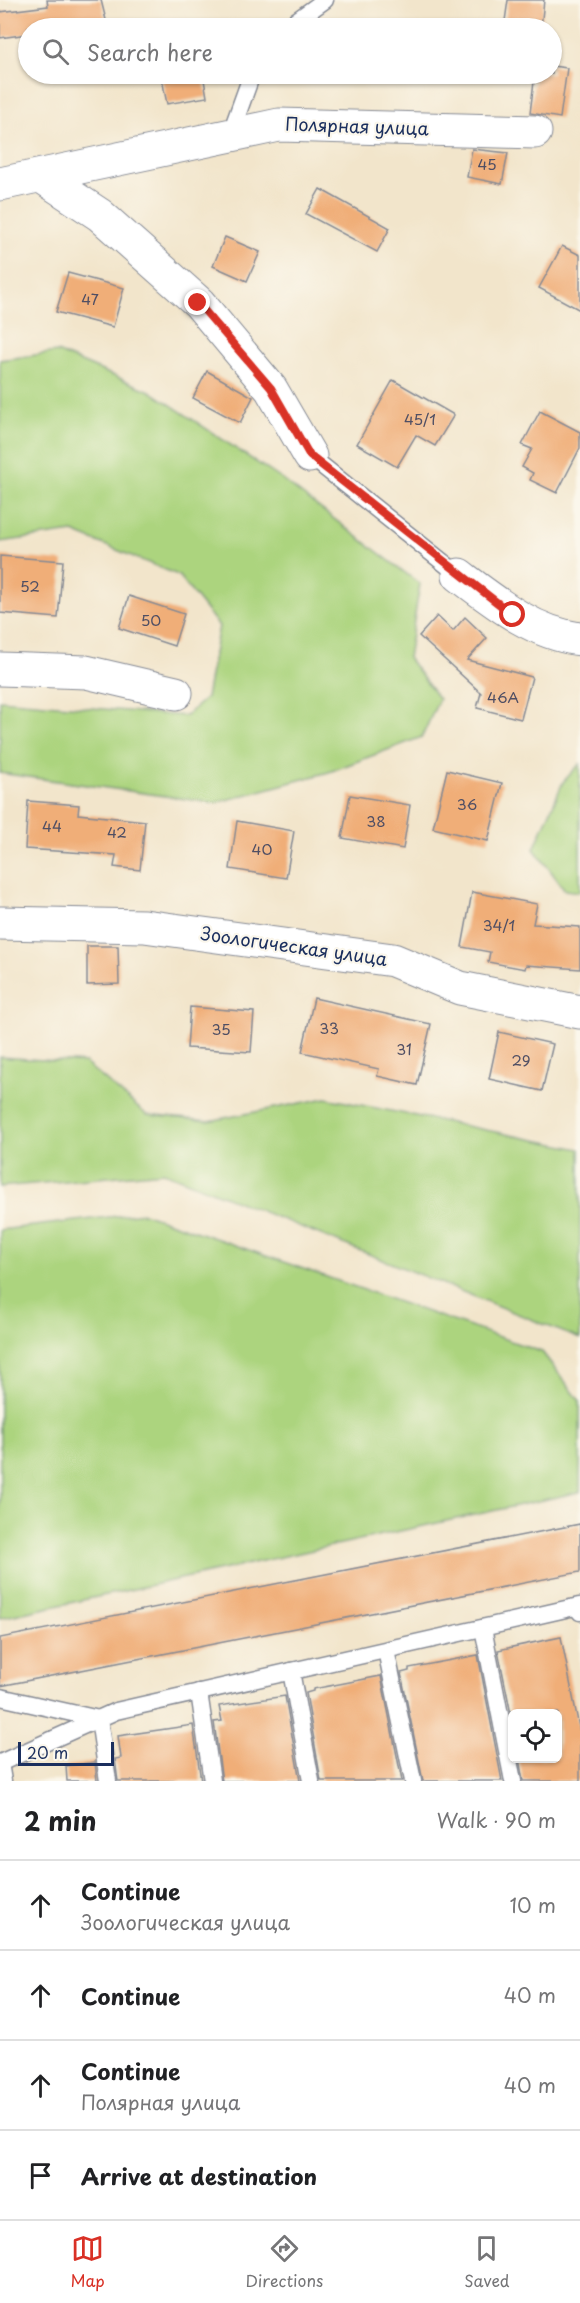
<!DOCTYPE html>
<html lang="en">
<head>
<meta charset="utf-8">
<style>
  body { margin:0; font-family:"Playpen Sans",sans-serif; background:#f2f2f2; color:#202124 }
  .controls { position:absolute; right:18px; bottom:18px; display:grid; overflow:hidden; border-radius:9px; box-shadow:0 2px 4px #0004 }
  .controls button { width:54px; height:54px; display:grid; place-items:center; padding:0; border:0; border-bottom:2px solid #e0e0e0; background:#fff; color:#202124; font:30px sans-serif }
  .scale { position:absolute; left:18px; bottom:15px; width:96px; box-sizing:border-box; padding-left:6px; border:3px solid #1b2f5e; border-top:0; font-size:16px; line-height:21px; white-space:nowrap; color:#1b2f5e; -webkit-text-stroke:4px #fbf7ec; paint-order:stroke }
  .stop { position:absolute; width:18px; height:18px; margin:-14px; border:4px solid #d93025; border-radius:50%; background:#fff }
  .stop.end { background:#d93025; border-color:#fff; box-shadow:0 2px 6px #0008 }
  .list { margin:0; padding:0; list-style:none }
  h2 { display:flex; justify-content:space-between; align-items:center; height:78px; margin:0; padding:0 24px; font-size:26px }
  h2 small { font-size:20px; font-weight:400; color:#757577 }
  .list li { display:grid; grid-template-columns:39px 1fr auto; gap:18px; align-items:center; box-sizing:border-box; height:90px; padding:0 24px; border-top:2px solid #e0e0e0 }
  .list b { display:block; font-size:22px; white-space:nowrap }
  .list p { margin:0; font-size:20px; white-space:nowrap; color:#757577 }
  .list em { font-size:20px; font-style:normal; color:#757577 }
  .icon { flex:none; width:33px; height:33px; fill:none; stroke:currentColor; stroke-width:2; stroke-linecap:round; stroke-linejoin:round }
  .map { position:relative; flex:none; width:580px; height:1781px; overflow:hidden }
  .search { position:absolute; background:#fff; box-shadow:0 2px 4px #0004; left:18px; right:18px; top:18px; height:66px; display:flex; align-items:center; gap:15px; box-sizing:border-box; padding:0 21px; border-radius:33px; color:#757577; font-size:22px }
  .sheet { height:438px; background:#fff }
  nav { display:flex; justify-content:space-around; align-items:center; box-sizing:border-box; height:84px; border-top:2px solid #e0e0e0; background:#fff; font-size:16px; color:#757577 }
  nav a { display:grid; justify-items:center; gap:3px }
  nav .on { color:#d93025 }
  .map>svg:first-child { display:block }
</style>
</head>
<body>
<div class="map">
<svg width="580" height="1781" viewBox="0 0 580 1781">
  <rect width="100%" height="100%" fill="#fbf7ec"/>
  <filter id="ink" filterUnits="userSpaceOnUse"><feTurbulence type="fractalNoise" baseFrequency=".0167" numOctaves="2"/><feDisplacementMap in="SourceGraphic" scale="12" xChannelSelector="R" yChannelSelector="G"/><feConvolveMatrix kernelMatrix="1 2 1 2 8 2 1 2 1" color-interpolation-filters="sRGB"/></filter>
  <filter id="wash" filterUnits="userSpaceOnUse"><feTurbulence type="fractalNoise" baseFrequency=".008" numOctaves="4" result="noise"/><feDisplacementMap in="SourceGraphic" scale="24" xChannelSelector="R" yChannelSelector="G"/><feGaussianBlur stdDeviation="1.35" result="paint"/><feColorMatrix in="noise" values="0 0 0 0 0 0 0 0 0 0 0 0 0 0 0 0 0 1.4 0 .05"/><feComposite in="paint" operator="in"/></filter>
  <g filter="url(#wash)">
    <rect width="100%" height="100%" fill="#f2e5cb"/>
    <g fill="#acd47e" stroke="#64826e" stroke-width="1.5">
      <path d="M 57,352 L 150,391 L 280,478 L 420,584 L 408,658 L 439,699 L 422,737 L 329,772 L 215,803 L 0,773 L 0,700 L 185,716 L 206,698 L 219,626 L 178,575 L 73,532 L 0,542 L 0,360 Z"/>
      <path d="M 580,764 L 580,892 L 565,890 L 534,849 L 563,782 Z"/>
      <path d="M 0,1057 L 85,1063 L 147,1115 L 209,1121 L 326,1098 L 580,1149 L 580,1339 L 164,1172 L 0,1187 Z"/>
      <path d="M 143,1213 L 542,1352 L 580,1401 L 580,1492 L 0,1618 L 0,1230 Z"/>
    </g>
    <g id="blocks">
      <g fill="#f0ae78">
        <path d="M 47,0 L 101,0 L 108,28 L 28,28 L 28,34 L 0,38 L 0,12 L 48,6 Z"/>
        <path d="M 508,0 L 544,0 L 541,28 L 504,28 Z"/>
        <path d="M 552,66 L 567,68 L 560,118 L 530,113 L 535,74 L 552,74 Z"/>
        <path d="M 161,74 L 203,74 L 207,97 L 167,104 Z"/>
        <path d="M 472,149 L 508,153 L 502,184 L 467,177 Z"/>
        <path d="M 320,189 L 390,228 L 377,252 L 306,214 Z"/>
        <path d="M 225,237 L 260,252 L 247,281 L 213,266 Z"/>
        <path d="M 562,246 L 580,255 L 580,310 L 539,288 Z"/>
        <path d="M 68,273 L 124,288 L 113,327 L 56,312 Z"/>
        <path d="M 207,371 L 253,397 L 240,423 L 193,398 Z"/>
        <path d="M 393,380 L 454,415 L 435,446 L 416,435 L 397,467 L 357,444 Z"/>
        <path d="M 540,411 L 580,432 L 580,448 L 557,493 L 530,480 L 533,473 L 522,467 L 532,449 L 522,445 Z"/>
        <path d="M 0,556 L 63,561 L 58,618 L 0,613 Z"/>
        <path d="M 129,596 L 184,614 L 174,646 L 119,628 Z"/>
        <path d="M 437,616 L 453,631 L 465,617 L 487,638 L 467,660 L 532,677 L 521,719 L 477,708 L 481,693 L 419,636 Z"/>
        <path d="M 447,770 L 502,783 L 488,841 L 433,828 Z"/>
        <path d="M 350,795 L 410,805 L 403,849 L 342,838 Z"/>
        <path d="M 28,801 L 79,805 L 78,814 L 145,821 L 140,870 L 114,867 L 116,855 L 25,849 Z"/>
        <path d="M 237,821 L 294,831 L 286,878 L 230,869 Z"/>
        <path d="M 472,892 L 537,904 L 533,924 L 580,927 L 580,969 L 526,965 L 525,969 L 488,962 L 490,952 L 462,947 Z"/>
        <path d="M 87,946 L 118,946 L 119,984 L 87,985 Z"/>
        <path d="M 314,998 L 431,1024 L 417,1085 L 377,1076 L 379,1069 L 302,1052 Z"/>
        <path d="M 190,1007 L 254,1012 L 251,1052 L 187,1048 Z"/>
        <path d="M 499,1032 L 553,1044 L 542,1091 L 489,1079 Z"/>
        <path d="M 580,1524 L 580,1572 L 0,1686 L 0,1638 Z"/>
        <path d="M 561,1637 L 580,1732 L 580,1781 L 523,1781 L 519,1758 L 558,1758 L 558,1713 L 513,1713 L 513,1724 L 498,1650 Z"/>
        <path d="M 478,1655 L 502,1781 L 423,1781 L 401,1673 L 409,1671 L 409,1668 Z"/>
        <path d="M 381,1676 L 402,1781 L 321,1781 L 306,1693 L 313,1691 L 313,1689 Z"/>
        <path d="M 285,1696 L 300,1781 L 222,1781 L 214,1722 L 222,1721 L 219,1706 Z"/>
        <path d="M 193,1725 L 201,1781 L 118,1781 L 115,1759 L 121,1758 L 118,1736 Z"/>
        <path d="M 95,1762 L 97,1781 L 67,1781 L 66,1766 Z"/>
      </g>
    </g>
  </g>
  <g filter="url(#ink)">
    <use href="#blocks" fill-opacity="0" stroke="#868a94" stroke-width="1.5"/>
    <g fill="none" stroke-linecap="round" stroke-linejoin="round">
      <g stroke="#868a94" stroke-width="19">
        <g id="service">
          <path d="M 286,28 L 325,0"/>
          <path d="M 230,135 L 252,74"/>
          <path d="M 310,456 L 459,575"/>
          <path d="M 483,1628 L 513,1781"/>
          <path d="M 386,1650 L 413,1781"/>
          <path d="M 291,1671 L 311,1781"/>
          <path d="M 199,1692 L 212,1781"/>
          <path d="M 0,1697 L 99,1719 L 108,1781"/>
          <path d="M 0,1763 L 116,1711 L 579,1606 L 580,1612"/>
          <path d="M 0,1763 L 3,1781"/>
        </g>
      </g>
      <g stroke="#868a94" stroke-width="35">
        <g id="minor">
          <path d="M 41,176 L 100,215 L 199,303 L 271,389 L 310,456"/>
          <path d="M 0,184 L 279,125 L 535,132"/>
          <path d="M 459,575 C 496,603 533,633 580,639"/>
          <path d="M 0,669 L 86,672 L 176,693"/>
          <path d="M 0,923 L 144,926 L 393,960 L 460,988 L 580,1012"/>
        </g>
      </g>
      <use href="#service" stroke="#fff" stroke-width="16"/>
      <use href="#minor" stroke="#fff" stroke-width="33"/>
    </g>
  </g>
  <g fill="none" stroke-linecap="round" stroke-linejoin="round" filter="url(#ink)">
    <path stroke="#d93025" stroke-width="8" d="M 198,303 L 271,388 L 310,456 L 513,615"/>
  </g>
  <g text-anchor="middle" stroke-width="4.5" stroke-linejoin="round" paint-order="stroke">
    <g font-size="15" fill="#504f64">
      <text x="487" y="170">45</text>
      <text x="90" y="305">47</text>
      <text x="420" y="425">45/1</text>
      <text x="30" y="592">52</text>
      <text x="151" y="626">50</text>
      <text x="503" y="703">46А</text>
      <text x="467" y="810">36</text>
      <text x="376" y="827">38</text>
      <text x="52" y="832">44</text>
      <text x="117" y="838">42</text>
      <text x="262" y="855">40</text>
      <text x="499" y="931">34/1</text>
      <text x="329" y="1034">33</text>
      <text x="221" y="1035">35</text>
      <text x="404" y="1055">31</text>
      <text x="521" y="1066">29</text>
    </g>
    <g font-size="18" fill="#1b2f5e" stroke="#fbf7ec">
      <text transform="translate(357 127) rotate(2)" y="6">Полярная улица</text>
      <text transform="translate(294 947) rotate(8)" y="6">Зоологическая улица</text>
    </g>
  </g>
</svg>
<div class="controls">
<button><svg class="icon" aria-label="locate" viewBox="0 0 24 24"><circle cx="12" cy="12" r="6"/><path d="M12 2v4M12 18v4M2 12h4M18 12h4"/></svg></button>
</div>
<div class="scale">20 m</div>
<div class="stop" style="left:513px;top:615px"></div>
<div class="stop end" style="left:198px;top:303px"></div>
<div class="search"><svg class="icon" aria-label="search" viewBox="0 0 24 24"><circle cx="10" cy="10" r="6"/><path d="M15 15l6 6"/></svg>Search here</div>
</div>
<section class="sheet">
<h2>2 min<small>Walk · 90 m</small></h2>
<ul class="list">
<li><svg class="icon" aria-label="ahead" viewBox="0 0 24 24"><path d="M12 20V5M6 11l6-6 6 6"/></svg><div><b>Continue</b><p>Зоологическая улица</p></div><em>10 m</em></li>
<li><svg class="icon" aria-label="ahead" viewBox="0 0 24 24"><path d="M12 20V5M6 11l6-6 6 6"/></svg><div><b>Continue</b></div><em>40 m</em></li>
<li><svg class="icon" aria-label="ahead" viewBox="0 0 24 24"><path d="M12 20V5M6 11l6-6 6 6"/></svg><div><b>Continue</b><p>Полярная улица</p></div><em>40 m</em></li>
<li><svg class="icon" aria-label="arrive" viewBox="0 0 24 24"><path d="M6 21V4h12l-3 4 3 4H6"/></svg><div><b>Arrive at destination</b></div></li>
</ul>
</section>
<nav>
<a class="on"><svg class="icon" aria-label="map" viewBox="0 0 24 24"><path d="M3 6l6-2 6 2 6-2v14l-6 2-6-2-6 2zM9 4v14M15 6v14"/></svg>Map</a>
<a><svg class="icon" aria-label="directions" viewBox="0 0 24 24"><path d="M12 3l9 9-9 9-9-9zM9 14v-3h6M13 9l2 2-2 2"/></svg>Directions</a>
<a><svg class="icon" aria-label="saved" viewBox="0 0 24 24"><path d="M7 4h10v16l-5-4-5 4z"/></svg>Saved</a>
</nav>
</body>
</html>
